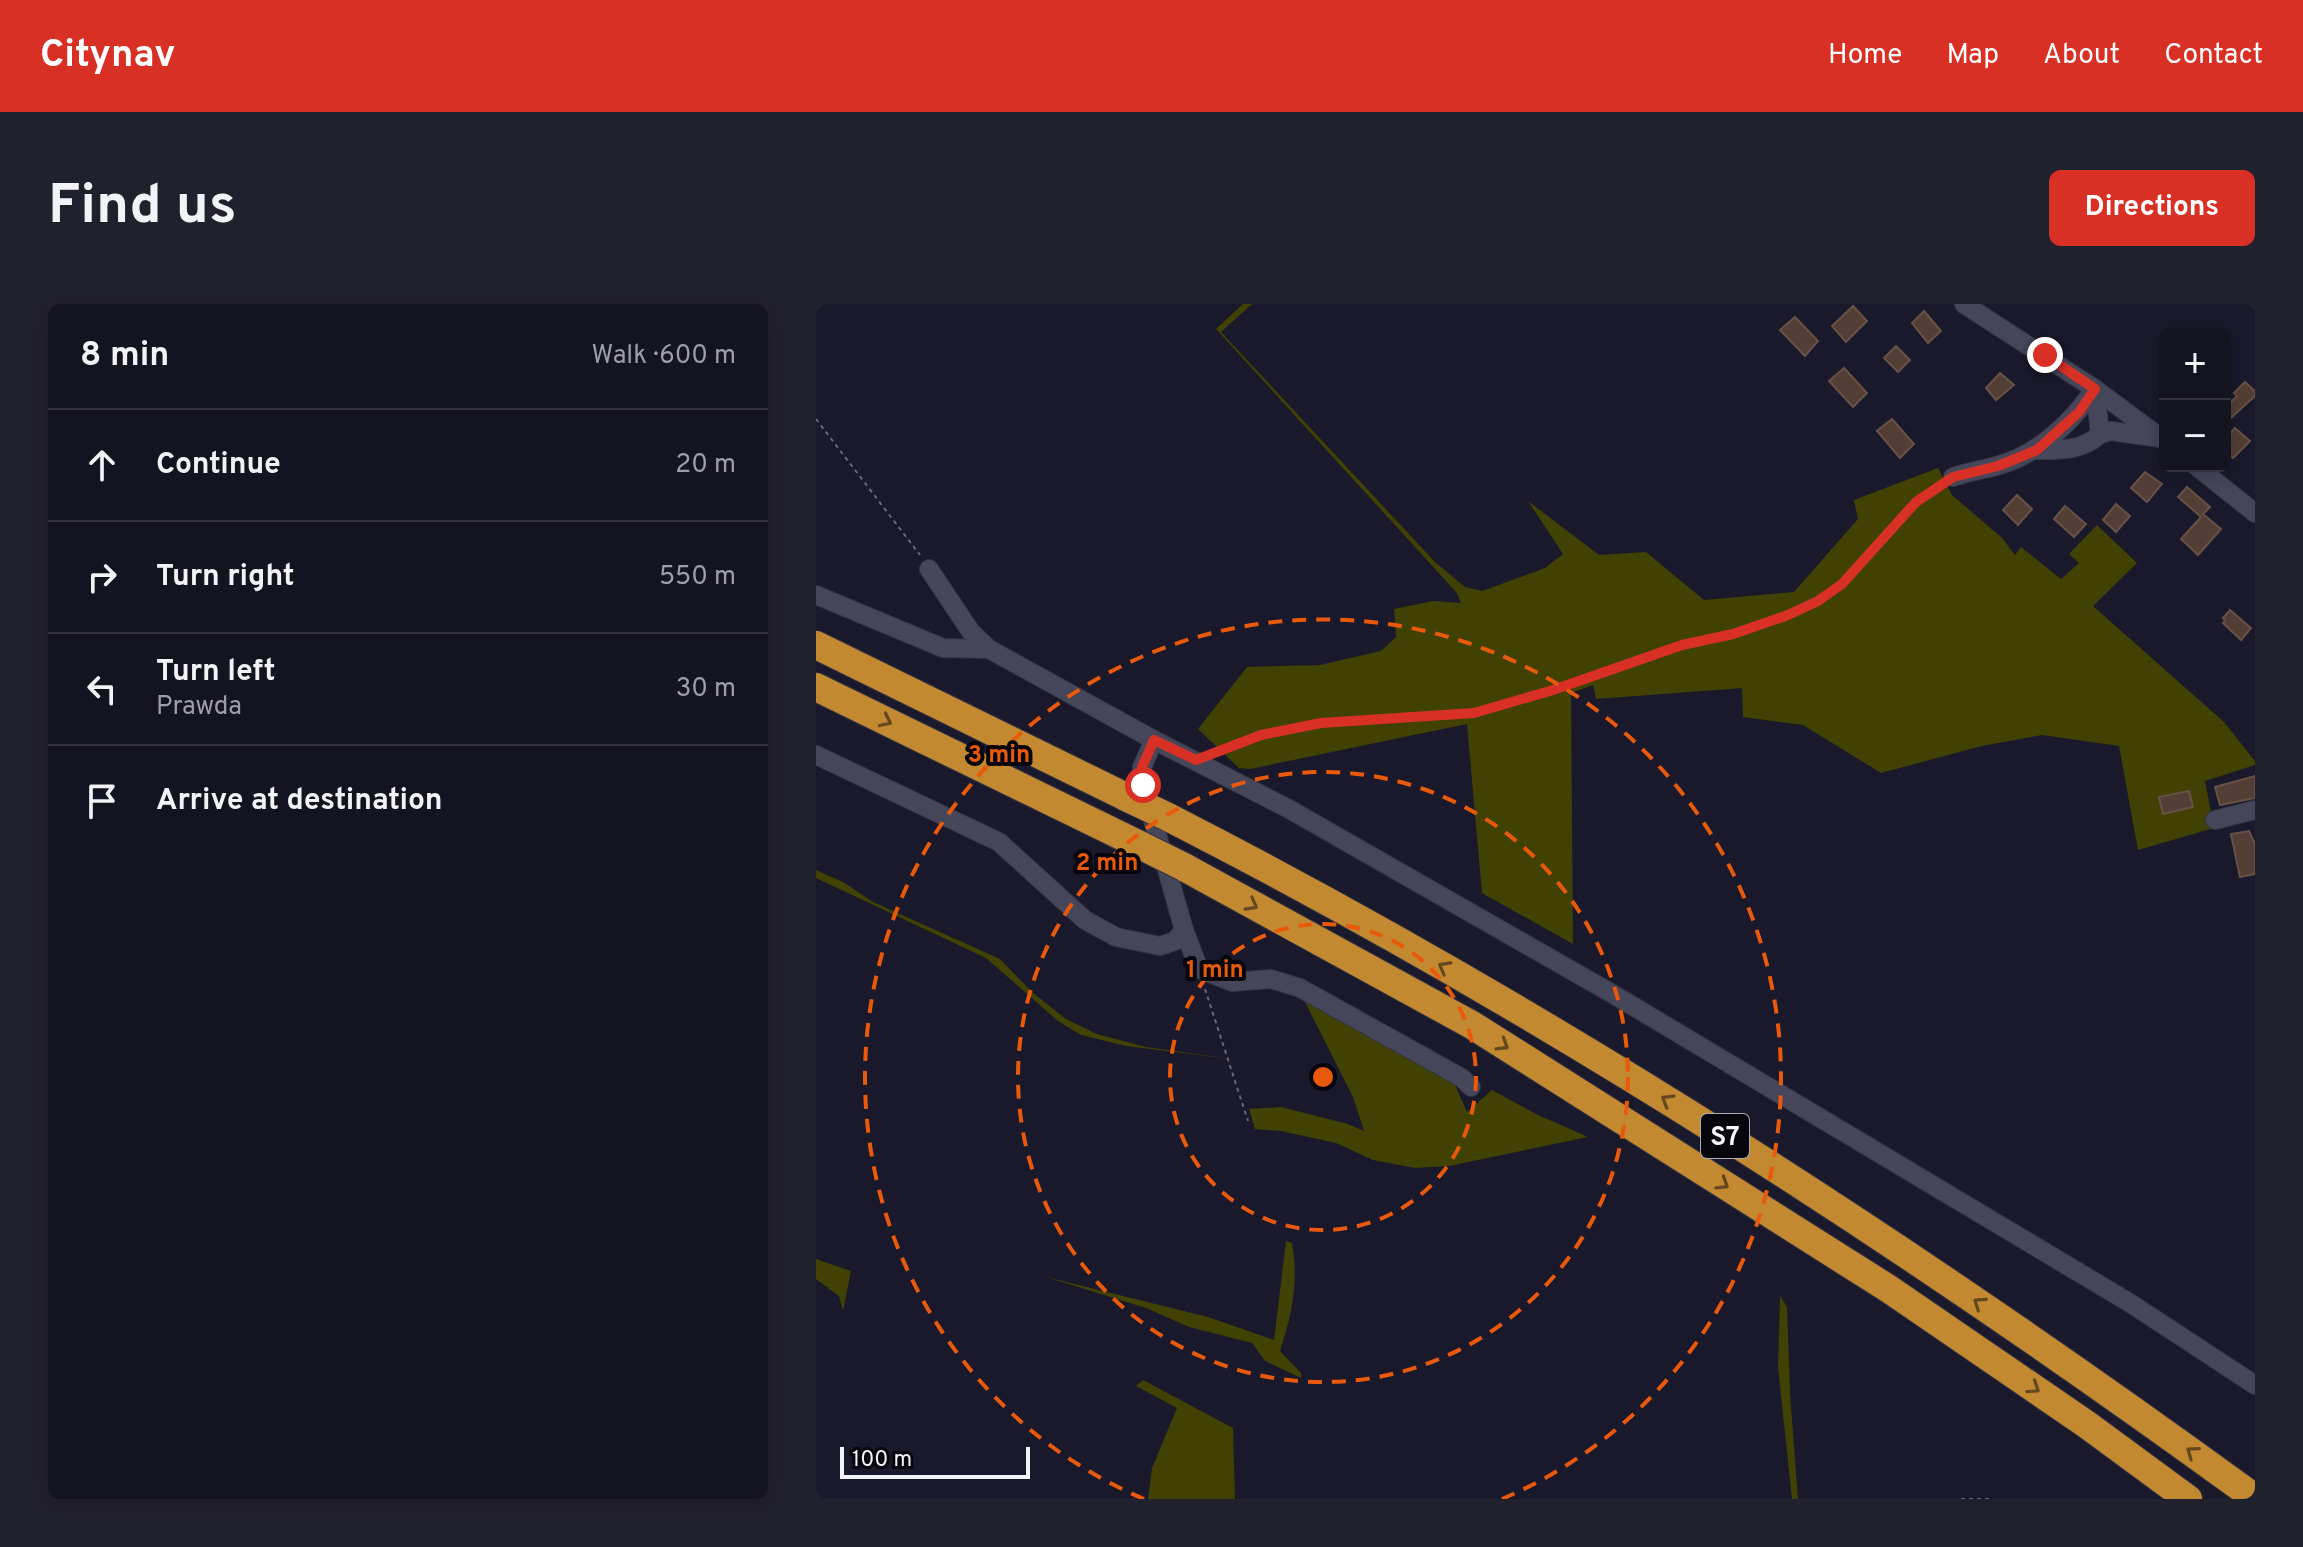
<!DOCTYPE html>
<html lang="en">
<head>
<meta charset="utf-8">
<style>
  body { margin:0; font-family:Overpass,sans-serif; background:#21202d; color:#f1f3f6 }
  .controls { position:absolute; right:24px; top:24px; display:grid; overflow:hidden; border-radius:12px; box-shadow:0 4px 20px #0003 }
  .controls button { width:72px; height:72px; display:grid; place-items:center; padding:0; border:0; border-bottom:2px solid #33323e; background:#141320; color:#f1f3f6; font:40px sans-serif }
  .scale { position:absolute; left:24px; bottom:20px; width:190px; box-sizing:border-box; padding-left:8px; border:4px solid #f3f3fd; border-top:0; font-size:22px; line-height:28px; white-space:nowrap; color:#f3f3fd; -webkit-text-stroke:6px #06060c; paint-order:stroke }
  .stop { position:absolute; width:24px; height:24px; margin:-18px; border:6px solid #d93025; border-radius:50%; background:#fff }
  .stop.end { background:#d93025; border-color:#fff; box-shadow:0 2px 8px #0008 }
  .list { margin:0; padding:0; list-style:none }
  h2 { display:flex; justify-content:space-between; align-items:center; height:104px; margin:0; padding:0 32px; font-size:34px }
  h2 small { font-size:26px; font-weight:400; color:#9d9ea5 }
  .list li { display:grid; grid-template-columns:52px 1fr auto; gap:24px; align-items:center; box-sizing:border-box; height:112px; padding:0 32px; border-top:2px solid #33323e }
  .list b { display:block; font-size:30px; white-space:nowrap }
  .list p { margin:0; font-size:26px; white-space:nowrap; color:#9d9ea5 }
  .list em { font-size:26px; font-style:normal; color:#9d9ea5 }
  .icon { flex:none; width:44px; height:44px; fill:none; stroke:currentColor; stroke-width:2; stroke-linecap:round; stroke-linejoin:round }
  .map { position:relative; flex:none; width:1439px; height:1195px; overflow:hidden; border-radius:12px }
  header { display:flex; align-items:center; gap:48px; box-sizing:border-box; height:112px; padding:0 40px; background:#d93025; color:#fff }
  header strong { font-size:38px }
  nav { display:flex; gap:44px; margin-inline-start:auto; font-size:28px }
  .intro { display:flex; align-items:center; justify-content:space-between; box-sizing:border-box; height:192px; padding:0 48px }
  h1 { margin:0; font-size:56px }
  .button { padding:20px 36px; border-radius:12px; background:#d93025; color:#fff; font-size:28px; font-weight:700 }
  main { display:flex; gap:48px; padding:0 48px }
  aside { flex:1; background:#141320; border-radius:12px; box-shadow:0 4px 20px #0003 }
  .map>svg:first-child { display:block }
</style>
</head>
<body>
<header>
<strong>Citynav</strong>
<nav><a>Home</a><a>Map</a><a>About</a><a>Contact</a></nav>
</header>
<div class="intro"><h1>Find us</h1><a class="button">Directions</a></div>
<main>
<aside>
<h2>8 min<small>Walk · 600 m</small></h2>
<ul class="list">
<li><svg class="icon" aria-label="ahead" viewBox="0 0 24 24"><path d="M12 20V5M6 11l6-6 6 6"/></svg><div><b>Continue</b></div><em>20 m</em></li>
<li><svg class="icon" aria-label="right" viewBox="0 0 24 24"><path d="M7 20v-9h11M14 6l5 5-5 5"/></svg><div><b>Turn right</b></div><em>550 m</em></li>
<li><svg class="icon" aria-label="left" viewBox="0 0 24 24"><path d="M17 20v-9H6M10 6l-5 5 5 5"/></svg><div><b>Turn left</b><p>Prawda</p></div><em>30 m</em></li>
<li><svg class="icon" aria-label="arrive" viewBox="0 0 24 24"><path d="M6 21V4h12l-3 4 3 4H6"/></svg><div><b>Arrive at destination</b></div></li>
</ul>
</aside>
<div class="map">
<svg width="1439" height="1195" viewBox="0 0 1439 1195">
  <rect width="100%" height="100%" fill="#1a192b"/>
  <g fill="#404103">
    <path d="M 427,0 L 436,0 L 405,28 L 619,258 L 649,283 L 666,287 L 729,264 L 747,250 L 712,197 L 783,251 L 830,248 L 888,296 L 978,288 L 1042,215 L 1038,196 L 1122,164 L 1136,191 L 1186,234 L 1199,251 L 1205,243 L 1245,275 L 1263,259 L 1253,250 L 1281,221 L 1321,259 L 1277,302 L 1408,418 L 1439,457 L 1439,461 L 1389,477 L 1398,524 L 1322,546 L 1303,442 L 1226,431 L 1166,442 L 1065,469 L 987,421 L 927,413 L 926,384 L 780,395 L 777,381 L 755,389 L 757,640 L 666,589 L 651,420 L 434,465 L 423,464 L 382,425 L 431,363 L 504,361 L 565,347 L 580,333 L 578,305 L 617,297 L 645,299 L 641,289 L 400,25 Z"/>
    <path d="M 0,566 L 27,578 L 57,598 L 184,655 L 216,688 L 250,715 L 281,730 L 330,743 L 416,755 L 310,742 L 265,731 L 242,717 L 170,654 L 0,574 Z"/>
    <path d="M 487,694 L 639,781 L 651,808 L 676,786 L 720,810 L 772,833 L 633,862 L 599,864 L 557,856 L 520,839 L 465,827 L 439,825 L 433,805 L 465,803 L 532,820 L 548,827 L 537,793 Z"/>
    <path d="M 470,937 L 476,939 C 483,978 476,1010 464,1047 L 485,1069 L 485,1074 L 449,1057 L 436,1039 L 373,1023 L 330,1004 L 230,973 L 392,1013 L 458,1036 Z"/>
    <path d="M 0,955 L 35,967 L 27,1007 L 23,992 L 0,975 Z"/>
    <path d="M 964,992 L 971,1003 L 974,1089 L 982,1195 L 976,1195 L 962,1063 Z"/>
    <path d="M 327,1076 L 417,1124 L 419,1195 L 332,1195 L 336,1164 L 361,1104 L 320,1082 Z"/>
  </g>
  <g fill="#533e35" stroke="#675147" stroke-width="2">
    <path d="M 1037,2 L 1051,17 L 1030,38 L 1016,22 Z"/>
    <path d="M 1108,7 L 1125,27 L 1112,39 L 1096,19 Z"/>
    <path d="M 979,13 L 1002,37 L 989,52 L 964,26 Z"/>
    <path d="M 1080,42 L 1094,56 L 1082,68 L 1068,54 Z"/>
    <path d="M 1028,64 L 1051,89 L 1037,103 L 1013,77 Z"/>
    <path d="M 1184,69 L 1198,81 L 1180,96 L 1170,84 Z"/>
    <path d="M 1429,78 L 1439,87 L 1439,92 L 1415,114 L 1409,104 L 1421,92 L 1418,89 Z"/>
    <path d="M 1076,115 L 1098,140 L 1084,154 L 1061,127 Z"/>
    <path d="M 1419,124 L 1434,137 L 1417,154 L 1409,146 L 1409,135 Z"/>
    <path d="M 1329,168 L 1346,180 L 1331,198 L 1315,184 Z"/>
    <path d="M 1371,183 L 1394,203 L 1387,210 L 1405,225 L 1382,251 L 1365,235 L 1385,213 L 1362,193 Z"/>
    <path d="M 1201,191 L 1216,205 L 1202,221 L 1187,206 Z"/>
    <path d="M 1300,200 L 1314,212 L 1300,228 L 1287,216 Z"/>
    <path d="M 1249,202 L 1270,220 L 1258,233 L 1238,215 Z"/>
    <path d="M 1414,306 L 1435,324 L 1425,336 L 1407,319 L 1409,316 L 1407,314 Z"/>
    <path d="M 1439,472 L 1439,494 L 1404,501 L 1399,483 Z"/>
    <path d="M 1373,487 L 1377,503 L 1347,510 L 1343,493 Z"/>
    <path d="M 1433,527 L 1439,540 L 1439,570 L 1424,573 L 1415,530 Z"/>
  </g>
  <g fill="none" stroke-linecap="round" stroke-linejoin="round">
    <g stroke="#353442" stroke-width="20">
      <g id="minor">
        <path d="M 1148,0 L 1279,85 L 1349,137"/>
        <path d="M 1284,130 L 1295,127 L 1344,134"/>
        <path d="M 1221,146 C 1243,146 1267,147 1284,130 L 1279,85"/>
        <path d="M 1380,162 L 1439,209"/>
        <path d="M 1137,173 C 1151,168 1166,166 1180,162 C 1222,151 1254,120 1279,85"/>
        <path d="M 113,265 L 155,328 L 173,345"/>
        <path d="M 0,291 L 127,344 L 173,345 L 338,436 L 473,505 L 795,689 L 1314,999 L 1439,1081"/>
        <path d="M 338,436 L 326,463 L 327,481 L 368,626 L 383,665 L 416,678 L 455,675 L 484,684 L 646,774 L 655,783"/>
        <path d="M 0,451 L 183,538 L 269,616 L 300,633 L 344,642 L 359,637 L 368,626"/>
        <path d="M 1399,516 L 1439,506"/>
      </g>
    </g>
    <g stroke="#353442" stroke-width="30">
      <g id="highway">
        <path d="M 0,341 L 310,493"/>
        <path d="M 0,383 L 326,542"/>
        <path d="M 352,513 C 733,708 1093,942 1439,1194"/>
        <path d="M 368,563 L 656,721 L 1073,985 L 1270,1120 L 1372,1195"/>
      </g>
    </g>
    <g stroke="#676776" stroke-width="2" stroke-dasharray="4 4" stroke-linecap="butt">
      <path d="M 0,115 L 104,251"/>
      <path d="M 400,448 L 445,431 L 505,419 L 658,409 L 737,386 L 866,341 L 917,330 L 972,311 L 1002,297 L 1026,280 L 1100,198 L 1123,182"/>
      <path d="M 389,685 L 432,817"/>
      <path d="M 1145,1195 L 1173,1195"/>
    </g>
    <use href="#minor" stroke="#46465a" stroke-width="18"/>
    <use href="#highway" stroke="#c38931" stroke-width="28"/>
    <g stroke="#353442" stroke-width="30" stroke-linecap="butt">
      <g id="highway-bridge">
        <path d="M 310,493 L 352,513"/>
        <path d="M 326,542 L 368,563"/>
      </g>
    </g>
    <use href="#highway-bridge" stroke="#c38931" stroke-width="28"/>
  </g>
  <defs><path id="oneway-chevron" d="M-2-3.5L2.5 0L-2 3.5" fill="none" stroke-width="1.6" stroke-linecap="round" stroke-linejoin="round" transform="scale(2)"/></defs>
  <g stroke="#64481e">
    <use href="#oneway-chevron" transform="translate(70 417) rotate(26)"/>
    <use href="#oneway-chevron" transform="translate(436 601) rotate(29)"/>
    <use href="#oneway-chevron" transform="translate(628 663) rotate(-151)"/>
    <use href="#oneway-chevron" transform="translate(687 741) rotate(32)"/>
    <use href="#oneway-chevron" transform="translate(851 796) rotate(-149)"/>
    <use href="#oneway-chevron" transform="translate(907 880) rotate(32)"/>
    <use href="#oneway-chevron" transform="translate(1163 999) rotate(-146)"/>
    <use href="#oneway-chevron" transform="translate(1218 1084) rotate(34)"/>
    <use href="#oneway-chevron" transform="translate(1376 1148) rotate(-144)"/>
  </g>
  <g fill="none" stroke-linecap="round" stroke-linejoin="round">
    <path stroke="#d93025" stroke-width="10" d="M 327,481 L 326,463 L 338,436 L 380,456 L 445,431 L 505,419 L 658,409 L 737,386 L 866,341 L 917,330 L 972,311 L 1002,297 L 1026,280 L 1100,198 L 1137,173 L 1182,162 L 1221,146 L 1263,108 L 1279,85 L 1229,51"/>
  </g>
  <g fill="none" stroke="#e8590c" stroke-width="4" stroke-dasharray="14 10">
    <circle cx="507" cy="773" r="153"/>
    <circle cx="507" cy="773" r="305"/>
    <path d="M328 1195A458 458 0 1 1 686 1195"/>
  </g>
  <g text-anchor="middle" stroke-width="8" stroke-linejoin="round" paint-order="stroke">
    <rect fill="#06060c" stroke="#acacb5" stroke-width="2" x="885" y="810" width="48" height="44" rx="6"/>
    <g font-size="26" font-weight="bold" fill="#f3f3fd">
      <text x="909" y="841">S7</text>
    </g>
  </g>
  <circle cx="507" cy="773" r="12" fill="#e8590c" stroke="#06060c" stroke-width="4"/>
  <g font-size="24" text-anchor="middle" font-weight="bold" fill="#e8590c" stroke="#06060c" stroke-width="8" stroke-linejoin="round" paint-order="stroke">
    <text x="183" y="458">3 min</text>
    <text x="291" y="566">2 min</text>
    <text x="399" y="673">1 min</text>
  </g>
</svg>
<div class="controls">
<button>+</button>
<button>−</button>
</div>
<div class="scale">100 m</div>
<div class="stop" style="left:327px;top:481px"></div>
<div class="stop end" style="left:1229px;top:51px"></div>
</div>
</main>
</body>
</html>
